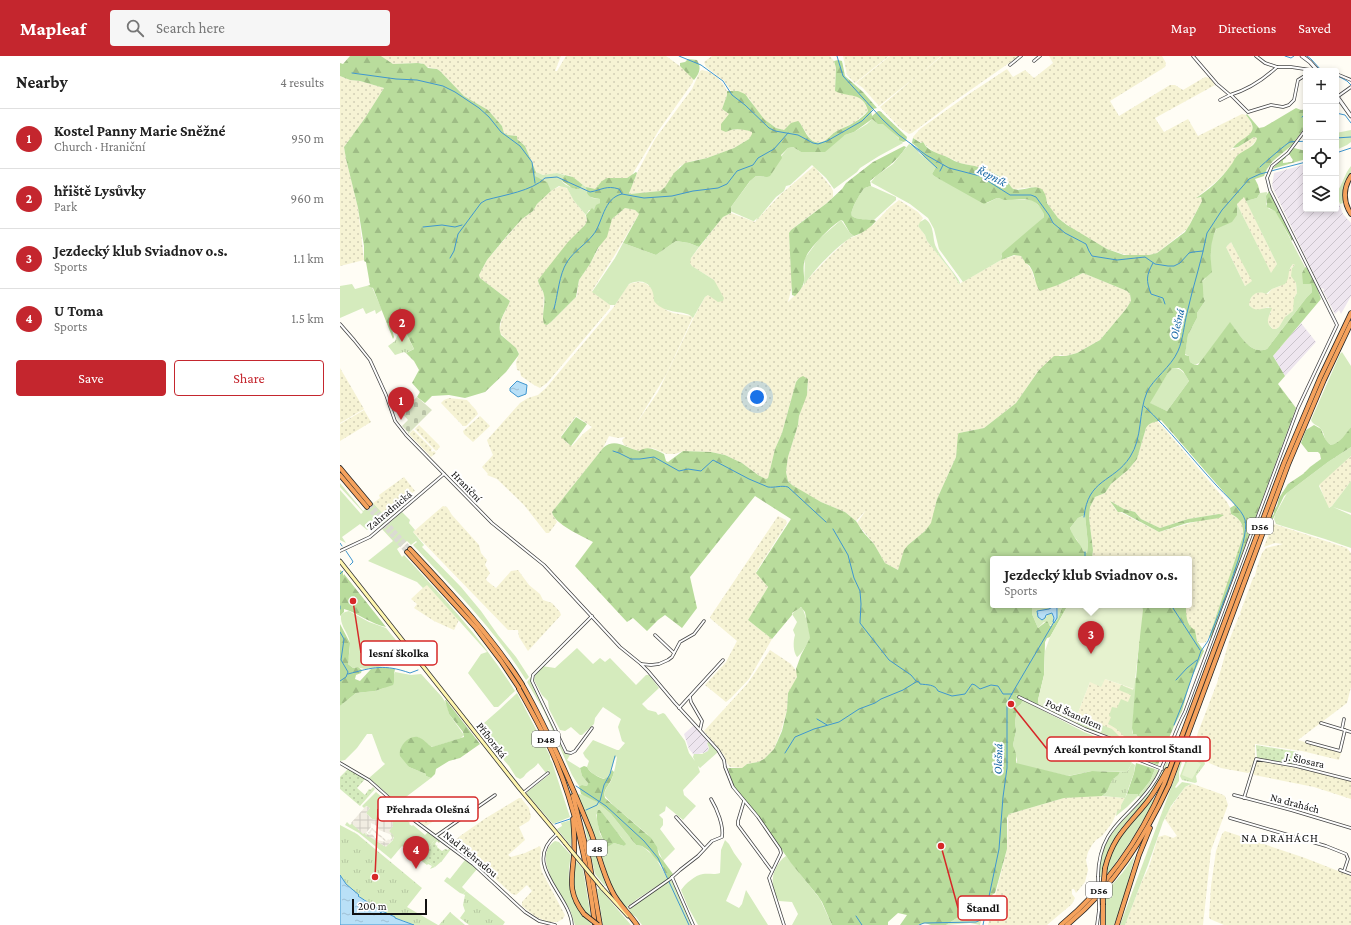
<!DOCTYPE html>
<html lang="en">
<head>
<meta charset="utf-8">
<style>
  body { margin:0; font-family:"Crimson Pro",serif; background:#f6f6f6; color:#222 }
  .controls { position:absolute; right:12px; top:12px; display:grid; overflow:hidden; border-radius:4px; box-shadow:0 2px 6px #0003 }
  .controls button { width:36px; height:36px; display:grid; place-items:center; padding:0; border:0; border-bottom:1px solid #e0e0e0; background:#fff; color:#222; font:20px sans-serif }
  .scale { position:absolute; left:12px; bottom:10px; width:75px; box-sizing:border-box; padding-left:4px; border:2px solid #111; border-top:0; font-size:11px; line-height:14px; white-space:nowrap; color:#111; -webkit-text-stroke:3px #fff; paint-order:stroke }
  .you { position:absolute; left:417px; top:341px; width:14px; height:14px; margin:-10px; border:3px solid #fff; border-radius:50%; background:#1a73e8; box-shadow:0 0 0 6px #1a73e833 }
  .badge { display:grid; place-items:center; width:26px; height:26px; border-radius:50%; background:#c4262e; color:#fff; font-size:13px; font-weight:700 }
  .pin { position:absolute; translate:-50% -33px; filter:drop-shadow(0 1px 2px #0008) }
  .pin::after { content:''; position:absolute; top:21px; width:14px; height:12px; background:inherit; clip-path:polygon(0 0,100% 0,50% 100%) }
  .popup { position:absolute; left:650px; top:500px; width:202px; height:52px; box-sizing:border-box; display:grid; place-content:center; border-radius:4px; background:#fff; filter:drop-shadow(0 1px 3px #0005); font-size:13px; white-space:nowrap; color:#767676 }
  .popup b { font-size:15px; color:#222 }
  .popup::after { content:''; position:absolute; left:50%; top:100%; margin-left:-8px; border:8px solid transparent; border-top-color:#fff }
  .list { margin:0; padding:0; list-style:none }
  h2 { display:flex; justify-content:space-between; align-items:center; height:52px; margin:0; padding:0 16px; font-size:17px }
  h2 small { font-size:13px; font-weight:400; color:#767676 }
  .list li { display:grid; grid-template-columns:26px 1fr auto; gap:12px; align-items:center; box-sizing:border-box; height:60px; padding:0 16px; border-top:1px solid #e0e0e0 }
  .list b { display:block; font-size:15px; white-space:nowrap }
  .list p { margin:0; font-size:13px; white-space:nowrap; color:#767676 }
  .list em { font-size:13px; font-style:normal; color:#767676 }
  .actions { display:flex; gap:8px; padding:12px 16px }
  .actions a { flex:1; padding:9px 0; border:1px solid #c4262e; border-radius:4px; text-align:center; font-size:14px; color:#c4262e }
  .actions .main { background:#c4262e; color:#fff }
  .icon { flex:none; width:22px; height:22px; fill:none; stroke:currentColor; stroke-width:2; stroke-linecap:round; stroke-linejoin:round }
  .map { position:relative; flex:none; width:1011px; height:869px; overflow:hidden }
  header { display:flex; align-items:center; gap:24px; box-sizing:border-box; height:56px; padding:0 20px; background:#c4262e; color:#fff }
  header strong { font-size:19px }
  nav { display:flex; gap:22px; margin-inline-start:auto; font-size:14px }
  .search { width:280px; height:36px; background:#f6f6f6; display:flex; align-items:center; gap:10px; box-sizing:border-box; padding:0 14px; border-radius:4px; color:#767676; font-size:15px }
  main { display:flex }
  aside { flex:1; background:#fff }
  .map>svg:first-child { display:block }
</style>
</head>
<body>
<header>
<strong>Mapleaf</strong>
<div class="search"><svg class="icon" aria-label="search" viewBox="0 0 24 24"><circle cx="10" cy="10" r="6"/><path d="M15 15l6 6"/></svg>Search here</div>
<nav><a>Map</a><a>Directions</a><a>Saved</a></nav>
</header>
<main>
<aside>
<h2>Nearby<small>4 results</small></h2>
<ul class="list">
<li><span class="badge">1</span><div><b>Kostel Panny Marie Sněžné</b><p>Church · Hraniční</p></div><em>950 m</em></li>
<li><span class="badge">2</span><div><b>hřiště Lysůvky</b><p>Park</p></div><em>960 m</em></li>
<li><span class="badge">3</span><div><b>Jezdecký klub Sviadnov o.s.</b><p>Sports</p></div><em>1.1 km</em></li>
<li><span class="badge">4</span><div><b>U Toma</b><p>Sports</p></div><em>1.5 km</em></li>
</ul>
<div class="actions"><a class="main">Save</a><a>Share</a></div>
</aside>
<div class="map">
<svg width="1011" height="869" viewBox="0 0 1011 869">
  <defs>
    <pattern id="industrial-furrows" width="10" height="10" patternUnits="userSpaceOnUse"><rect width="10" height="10" fill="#eee6ef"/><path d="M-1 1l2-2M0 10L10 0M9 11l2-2" fill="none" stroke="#cbc4cc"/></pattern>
    <pattern id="farmland-dots" width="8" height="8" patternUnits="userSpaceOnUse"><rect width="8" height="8" fill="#f6f3d4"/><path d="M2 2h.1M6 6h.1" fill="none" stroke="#d2cfb5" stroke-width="1.8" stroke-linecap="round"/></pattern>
    <pattern id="forest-firs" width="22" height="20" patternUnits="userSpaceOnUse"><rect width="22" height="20" fill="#b9dc9c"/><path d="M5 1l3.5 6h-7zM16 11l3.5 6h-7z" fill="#9ebc85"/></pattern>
    <pattern id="cemetery-stones" width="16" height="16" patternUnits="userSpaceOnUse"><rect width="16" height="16" fill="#d9e3c4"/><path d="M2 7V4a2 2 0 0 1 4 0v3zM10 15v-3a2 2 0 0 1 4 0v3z" fill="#b9c2a7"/></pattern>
    <pattern id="park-tufts" width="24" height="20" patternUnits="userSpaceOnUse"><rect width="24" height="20" fill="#d5ebbd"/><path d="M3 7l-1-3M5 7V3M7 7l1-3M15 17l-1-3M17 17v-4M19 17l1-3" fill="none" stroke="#b6c8a1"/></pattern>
    <pattern id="garden-dots" width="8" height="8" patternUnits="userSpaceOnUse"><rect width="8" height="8" fill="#d5ebbd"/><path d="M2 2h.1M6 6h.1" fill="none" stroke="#b6c8a1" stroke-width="1.8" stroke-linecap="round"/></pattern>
    <pattern id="plaza-grid" width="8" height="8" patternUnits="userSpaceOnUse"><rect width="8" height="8" fill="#f1ede2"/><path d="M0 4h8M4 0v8" fill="none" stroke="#cecac1"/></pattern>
    <pattern id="water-ripples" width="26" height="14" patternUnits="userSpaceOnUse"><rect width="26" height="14" fill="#b9e0f7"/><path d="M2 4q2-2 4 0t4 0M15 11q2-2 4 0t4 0" fill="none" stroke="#9ebfd3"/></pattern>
  </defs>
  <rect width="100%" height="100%" fill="#fffdf5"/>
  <g fill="url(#industrial-furrows)">
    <path d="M 966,108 L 966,153 L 996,153 L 996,140 L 1003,158 L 1011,167 L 1011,240 L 1001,258 L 999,254 L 995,258 L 983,235 L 984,233 L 981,232 L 963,195 L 932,130 L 934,117 Z"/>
    <path d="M 961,267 L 976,286 L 945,320 L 933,300 Z"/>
    <path d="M 354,669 L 369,686 L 367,687 L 369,694 L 367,696 L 354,699 L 349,693 L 344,678 Z"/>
  </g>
  <g fill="url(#farmland-dots)" fill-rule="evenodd">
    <path d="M 41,0 L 221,0 L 215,15 L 217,15 L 226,0 L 326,0 L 348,16 L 353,22 L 353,26 L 319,74 L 292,119 L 287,122 L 275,122 L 259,129 L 255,133 L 251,133 L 246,131 L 231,120 L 217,117 L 205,119 L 198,118 L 194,112 L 185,90 L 177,83 L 177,80 L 168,79 L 164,77 L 162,70 L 148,54 L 124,40 L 100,15 L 97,13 L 87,11 L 81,7 L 78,7 L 53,8 Z"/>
    <path d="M 372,0 L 490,0 L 494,5 L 496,12 L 495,35 L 517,40 L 524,46 L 528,55 L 515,66 L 499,74 L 488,83 L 482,86 L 475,86 L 470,83 L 460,67 L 444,74 L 436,72 L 424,63 L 415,52 L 409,42 L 400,36 L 391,35 L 384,25 L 366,11 L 364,6 Z"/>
    <path d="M 503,0 L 549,0 L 515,27 L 507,19 Z"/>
    <path d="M 550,0 L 601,0 L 579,19 L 602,0 L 679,0 L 612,47 L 572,77 L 569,78 L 560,72 L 540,51 L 578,19 L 539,50 L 523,32 L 516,27 Z"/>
    <path d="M 709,0 L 822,0 L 826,7 L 825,11 L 770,45 L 779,60 L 830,29 L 835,29 L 843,34 L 865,21 L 870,22 L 875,29 L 815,62 L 824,76 L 848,63 L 858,80 L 902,58 L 906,59 L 909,63 L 912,69 L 913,74 L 910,78 L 889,95 L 898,91 L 914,81 L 917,82 L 916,85 L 906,95 L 896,101 L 892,109 L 877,125 L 857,141 L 862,142 L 862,145 L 847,173 L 817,197 L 809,199 L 787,199 L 767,193 L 733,173 L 718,162 L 709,150 L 706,143 L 694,131 L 675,133 L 670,131 L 668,125 L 658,119 L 642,112 L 620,107 L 605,100 L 598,99 L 584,88 L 573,82 L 573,81 L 580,73 L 629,38 L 667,13 L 673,21 L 685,14 L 694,22 L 713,7 Z"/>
    <path d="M 362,14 L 370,16 L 377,21 L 384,29 L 387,35 L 387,39 L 382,53 L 389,58 L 389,60 L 384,64 L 386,76 L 390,74 L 403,73 L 412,76 L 413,78 L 409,83 L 394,92 L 367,102 L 352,105 L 340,110 L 325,131 L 320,135 L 290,138 L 289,137 L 290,135 L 297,117 L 315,83 L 352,33 L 360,15 Z"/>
    <path d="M 0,20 L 10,24 L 20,25 L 44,32 L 25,62 L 4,91 L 6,103 L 18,152 L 24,204 L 0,210 Z"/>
    <path d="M 474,110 L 491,131 L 493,135 L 493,141 L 487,147 L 461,166 L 451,174 L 449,177 L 452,230 L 448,246 L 460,234 L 467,224 L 490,200 L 508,183 L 518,179 L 533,169 L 549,152 L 559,144 L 578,156 L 583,162 L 578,170 L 585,179 L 587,185 L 612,216 L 619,228 L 661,204 L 676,199 L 681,200 L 686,207 L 688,209 L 692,215 L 694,223 L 718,229 L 743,217 L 787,235 L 790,238 L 791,245 L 786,253 L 760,284 L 737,297 L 726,300 L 720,299 L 699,314 L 676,347 L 644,372 L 619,377 L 616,401 L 597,443 L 592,467 L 585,475 L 568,489 L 558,514 L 545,507 L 534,488 L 517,467 L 526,454 L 516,465 L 505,456 L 481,446 L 464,437 L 452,429 L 448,425 L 446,416 L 448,401 L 458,369 L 459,360 L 468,333 L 468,324 L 459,322 L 456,326 L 442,377 L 435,393 L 428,422 L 426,423 L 418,419 L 402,407 L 385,399 L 371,396 L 343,395 L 335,398 L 327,398 L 312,392 L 297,395 L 284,389 L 282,384 L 285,381 L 278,382 L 269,380 L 263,392 L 212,456 L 212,457 L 217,466 L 209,477 L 206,477 L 184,449 L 157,423 L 147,419 L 148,418 L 142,411 L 153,399 L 148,387 L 147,384 L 180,347 L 188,342 L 198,339 L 206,332 L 273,252 L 288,229 L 292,227 L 298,226 L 305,227 L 312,232 L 314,238 L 314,244 L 326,254 L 333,257 L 351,260 L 353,261 L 326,319 L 296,368 L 318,336 L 354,261 L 365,241 L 368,239 L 374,224 L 350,209 L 349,206 L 351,202 L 383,161 L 391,157 L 415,166 L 440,139 ZM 236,360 L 252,371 L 243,378 L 232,390 L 227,387 L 221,380 Z"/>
    <path d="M 221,130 L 228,133 L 234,145 L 245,158 L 247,165 L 245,169 L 198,224 L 198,226 L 204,238 L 203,263 L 207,269 L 211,266 L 237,240 L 239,224 L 250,208 L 269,173 L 269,169 L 272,163 L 285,152 L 295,154 L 299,158 L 276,197 L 252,235 L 270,249 L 270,252 L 207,327 L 200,332 L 194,329 L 181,320 L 180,315 L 177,314 L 176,306 L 179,298 L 178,295 L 159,276 L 162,262 L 170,245 L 140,222 L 139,219 L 147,204 L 182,163 L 193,155 L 197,148 L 212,134 Z"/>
    <path d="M 904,140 L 937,208 L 931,218 L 897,148 Z"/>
    <path d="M 891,186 L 913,225 L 905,230 L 886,191 Z"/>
    <path d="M 953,208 L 954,208 L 955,209 L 952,212 L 956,227 L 957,237 L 954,242 L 954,251 L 953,255 L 950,258 L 947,259 L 939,271 L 936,273 L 933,273 L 928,268 L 927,263 L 931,256 L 929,251 L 918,254 L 914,254 L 909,249 L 909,246 L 913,238 L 916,236 L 921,236 L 928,238 L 932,233 L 940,230 L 948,222 L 948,216 Z"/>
    <path d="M 0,312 L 24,353 L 0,367 Z"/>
    <path d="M 109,342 L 127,344 L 136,354 L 138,358 L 126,370 L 123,370 L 101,347 L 104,344 Z"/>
    <path d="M 24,354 L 31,366 L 0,385 L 0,368 Z"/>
    <path d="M 140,360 L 150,370 L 133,386 L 124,378 L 123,375 Z"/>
    <path d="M 813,365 L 818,366 L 823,371 L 887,446 L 890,452 L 891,458 L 901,465 L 904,473 L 903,480 L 869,581 L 866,586 L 863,587 L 860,587 L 857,585 L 855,575 L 851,572 L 846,562 L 846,549 L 849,549 L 849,503 L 752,503 L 753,494 L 749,461 L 750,451 L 755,441 L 765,437 L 771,428 L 787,415 L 797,403 L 806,372 L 807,369 ZM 770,445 L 784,453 L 795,456 L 801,463 L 820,472 L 848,463 L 879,458 L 858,465 L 819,476 L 776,454 Z"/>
    <path d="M 79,369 L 99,389 L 100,391 L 96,395 L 75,373 Z"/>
    <path d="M 73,374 L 92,393 L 91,394 L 92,396 L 94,395 L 96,397 L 91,401 L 69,378 Z"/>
    <path d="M 1011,400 L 1011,425 L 992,450 L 988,452 L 979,428 Z"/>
    <path d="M 64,421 L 75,435 L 71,438 L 70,437 L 44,459 L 33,447 L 40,442 L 39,439 Z"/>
    <path d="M 103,450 L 107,451 L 112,459 L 139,489 L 141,497 L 147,504 L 145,509 L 150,517 L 146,523 L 147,525 L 156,532 L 171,515 L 178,514 L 189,529 L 200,538 L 203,544 L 212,547 L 220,556 L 221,559 L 188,595 L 179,581 L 178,574 L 168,574 L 73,476 Z"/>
    <path d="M 438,460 L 446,464 L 447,467 L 416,516 L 428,531 L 408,564 L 432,583 L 409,623 L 391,642 L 386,646 L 365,629 L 386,606 L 397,585 L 371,563 L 370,561 Z"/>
    <path d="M 934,468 L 1007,492 L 1011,497 L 1011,631 L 1007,647 L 958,684 L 1001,697 L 999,704 L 962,695 L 915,688 L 915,704 L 910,716 L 908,717 L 881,712 L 869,707 L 861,694 L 858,686 L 857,679 L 877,627 L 889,585 L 899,560 L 901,558 L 900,557 L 913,522 L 915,520 L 917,511 L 922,497 L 926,492 L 943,488 L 935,487 L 924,491 L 931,472 Z"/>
    <path d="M 87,528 L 119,564 L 114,574 L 94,565 L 74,552 L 77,548 L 71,543 Z"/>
    <path d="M 430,594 L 451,608 L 458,617 L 454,629 L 448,637 L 447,654 L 441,675 L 434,693 L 424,703 L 418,706 L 407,708 L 402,712 L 390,711 L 387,707 L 384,699 L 364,675 L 408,627 Z"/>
    <path d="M 765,623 L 793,633 L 788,683 L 784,687 L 734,667 L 750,626 Z"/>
    <path d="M 918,705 L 983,717 L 1011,725 L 1011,743 L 974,731 L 914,719 L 912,717 L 915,708 Z"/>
    <path d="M 853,728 L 881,738 L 885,740 L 888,749 L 871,794 L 863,869 L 785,869 L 802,825 L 809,811 L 818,781 L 825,779 L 833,782 L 837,780 L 825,763 L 827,757 L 845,731 Z"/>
    <path d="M 745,740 L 760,740 L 785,742 L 781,749 L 781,754 L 777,756 L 772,767 L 762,780 L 756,784 L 752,789 L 748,796 L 746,804 L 748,814 L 745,826 L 736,837 L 734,833 L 732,833 L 732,838 L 735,842 L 732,848 L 707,869 L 648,869 L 667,793 L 668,760 L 669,758 L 724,742 Z"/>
    <path d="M 179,742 L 181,742 L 189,752 L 191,761 L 189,765 L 179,771 L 185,784 L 168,799 L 171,801 L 185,797 L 200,790 L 201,793 L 200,808 L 202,816 L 225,859 L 223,863 L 217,866 L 208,866 L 196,861 L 182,850 L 182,846 L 192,835 L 187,829 L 176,839 L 172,838 L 146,814 L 113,787 L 120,780 L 146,762 Z"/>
    <path d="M 95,751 L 102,760 L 86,770 L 78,765 L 79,762 Z"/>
    <path d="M 885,775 L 965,802 L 1011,820 L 1011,869 L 884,869 L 870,863 L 869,861 L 871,830 L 876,795 L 882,778 Z"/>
  </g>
  <g fill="#d5ebbd" fill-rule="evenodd">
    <path d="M 532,63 L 537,67 L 543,67 L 547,70 L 563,87 L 539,100 L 520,112 L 517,116 L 494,133 L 486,122 L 472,109 L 450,129 L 446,130 L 444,135 L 436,141 L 416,165 L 417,162 L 414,165 L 413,165 L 390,155 L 391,151 L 411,124 L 416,120 L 424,121 L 448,92 L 453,91 L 461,96 L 478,96 L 505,79 L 514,76 L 527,68 Z"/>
    <path d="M 1011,74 L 1011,86 L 1007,89 L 996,94 L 996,77 Z"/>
    <path d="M 569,88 L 576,91 L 579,97 L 596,111 L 592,118 L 594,120 L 647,147 L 657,142 C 669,144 681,143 693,144 L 703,154 L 704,161 L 661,200 L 661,204 L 623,226 L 599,193 L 594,173 L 588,162 L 570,148 L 532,127 L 531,126 L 536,120 L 553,108 Z"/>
    <path d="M 1011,110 L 1011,117 L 1005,126 L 1003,147 L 1000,148 L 996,137 C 1003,129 1004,118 1011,110 Z"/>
    <path d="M 196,116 L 203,119 L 217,117 L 225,119 L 221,124 C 226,131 233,132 240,132 L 243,129 L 246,131 L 246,135 L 252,142 L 260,143 L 260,147 L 254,154 L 249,154 L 246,159 L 234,145 L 227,132 L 219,130 L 211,135 L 204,124 L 198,122 L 195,120 Z"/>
    <path d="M 531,130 L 556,141 L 556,144 L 534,164 C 529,163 516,164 512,160 C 509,156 521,135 525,132 C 527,131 530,130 531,130 Z"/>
    <path d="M 927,136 L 926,148 L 929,153 L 935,154 L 965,211 L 962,217 L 971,228 L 972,236 L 967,241 L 927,293 C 910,300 899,277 890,267 L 861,306 L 855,309 L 850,306 L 849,300 L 845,298 L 848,279 L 857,262 L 857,257 L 865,245 L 862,236 L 862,225 L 865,223 L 871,212 L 871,192 L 872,182 L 877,172 C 890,166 898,165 897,148 L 931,217 L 937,208 L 906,145 L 917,142 L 920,137 ZM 891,186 L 912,225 L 905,230 L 886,191 ZM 953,208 L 955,209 L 952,212 L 951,220 L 956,227 L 957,237 L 954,242 L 953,255 L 945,261 L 939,271 L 936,273 L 933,273 C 924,266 929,261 932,252 C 924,250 916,258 909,249 C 910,239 917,234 926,238 L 932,233 L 945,228 C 951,221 946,216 953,208 Z"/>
    <path d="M 585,163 C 595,169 592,182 596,191 C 600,200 612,214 618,223 L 620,227 L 619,228 L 612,216 L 587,185 L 585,179 L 578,170 L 580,166 Z"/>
    <path d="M 501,164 L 510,177 L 514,180 C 500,186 472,216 464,229 L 465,202 L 479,183 Z"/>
    <path d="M 336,185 L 349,187 L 359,191 L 351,202 L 350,207 L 352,210 L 374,224 L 384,242 L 383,245 L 378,246 L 368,239 L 365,241 L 353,262 C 347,253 325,260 314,245 C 314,230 305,221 289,228 L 275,249 L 270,249 L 252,236 L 275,202 L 283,187 L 316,199 Z"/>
    <path d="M 12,228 L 15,233 L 30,229 L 32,231 L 42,254 L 36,258 L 35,254 L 26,258 L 23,252 L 0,262 L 0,230 Z"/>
    <path d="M 1002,296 L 1011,310 L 1011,371 L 1002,384 L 997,388 L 991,389 C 982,383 986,379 981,373 C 978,369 973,369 971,364 L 1000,298 Z"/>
    <path d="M 833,312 C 842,312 845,318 849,325 L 827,355 L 809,347 L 828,317 Z"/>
    <path d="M 1011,391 L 1011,400 L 980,428 L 979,430 L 989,452 L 992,450 L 1011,425 L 1011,457 L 993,451 L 1011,459 L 1011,492 L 985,483 L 936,468 L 934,463 L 935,459 L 947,437 L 988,406 Z"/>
    <path d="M 0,427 L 23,455 L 33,447 L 48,463 L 40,470 L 36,467 L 33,468 L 27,474 L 20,468 L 2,481 L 6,487 L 0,484 L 0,434 L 21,458 L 23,456 L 0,431 Z"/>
    <path d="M 62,456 L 70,464 L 69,467 L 75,474 L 73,476 L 84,489 L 82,491 L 121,531 L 141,555 L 158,579 L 176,601 L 189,621 L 186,624 C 155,574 113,532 73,489 L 77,486 L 76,485 L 71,489 L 67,485 L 57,493 L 62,501 L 64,499 C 104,542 144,585 175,635 L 158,651 L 154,651 L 128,617 L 141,598 L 147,596 L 87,529 L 83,532 L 77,526 L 28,505 L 53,485 L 42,473 Z"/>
    <path d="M 745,459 L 748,488 L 747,497 L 743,495 L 737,484 L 732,478 L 730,472 L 738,462 Z"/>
    <path d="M 692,549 L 716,549 L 709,553 L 697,555 L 706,561 L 708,557 L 712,557 L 714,567 L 717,562 L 718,550 L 723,549 L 718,563 L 712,570 L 704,566 L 698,572 L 692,558 Z"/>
    <path d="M 459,551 L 462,552 C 465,556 471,579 470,583 C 468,587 460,600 457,601 C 453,596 453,585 455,579 L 453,574 L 457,566 L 452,558 Z"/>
    <path d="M 9,555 L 29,566 L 46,572 L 64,594 L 65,598 C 54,606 39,613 25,613 C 20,612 17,611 13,612 L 7,607 C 9,600 11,590 9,583 C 6,574 0,569 1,559 L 5,556 Z"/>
    <path d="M 237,592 L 253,608 L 260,602 L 265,606 L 270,602 L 296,629 L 306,619 L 309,619 L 319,632 L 302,648 L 308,654 L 316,656 L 318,659 L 323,657 L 325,658 L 345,685 L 349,697 L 355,705 L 353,701 L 354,698 L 362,698 L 368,695 L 369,692 L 367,687 L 369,686 L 378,696 L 360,712 L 358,710 L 360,716 L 343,734 L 344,739 L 356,750 L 343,764 L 326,750 L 325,755 L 319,759 L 323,763 L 323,769 L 320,773 L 335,793 L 323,805 L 318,794 L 307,778 L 273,749 L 265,740 C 264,733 268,731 271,725 C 274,718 276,708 277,700 C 272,704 273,716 266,723 C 259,722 250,717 247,711 L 249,705 L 245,701 L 243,697 L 253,684 L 277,694 L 279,694 L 285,687 L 282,685 L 278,671 L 281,663 L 263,651 L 255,662 L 254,668 L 242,679 L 240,679 L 231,671 L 225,675 L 220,674 L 209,653 L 208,645 L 202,639 L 194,624 L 195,619 L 202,610 L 215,612 Z"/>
    <path d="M 55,616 L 71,619 L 81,618 L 82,619 L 102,641 L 107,649 L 109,658 L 124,679 L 121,682 L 93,691 L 90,690 L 78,681 C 69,682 64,686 60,694 L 69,711 L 86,718 L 86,720 L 91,722 L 58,747 L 29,722 L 45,708 L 42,705 L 32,678 L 27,678 L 17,692 L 5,704 L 0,705 L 0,650 L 16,637 L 35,635 L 44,632 L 54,622 L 54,618 Z"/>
    <path d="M 191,621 L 191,626 L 224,696 L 230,699 L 227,704 L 240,712 L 242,720 L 248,727 L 247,730 L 242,729 L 239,730 L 232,719 L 204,655 L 187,626 Z"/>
    <path d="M 795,622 L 797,622 L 792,676 L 793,678 L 796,678 L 799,683 L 795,687 L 792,688 L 790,685 L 788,686 C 783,677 776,672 768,668 L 771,661 L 769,660 L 772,651 L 777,652 L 781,643 L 788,646 L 791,639 L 779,634 L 781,629 L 793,634 Z"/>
    <path d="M 177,637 L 210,700 L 210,703 L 212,706 L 230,761 L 213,768 L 187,738 L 187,736 L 209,719 L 209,714 L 206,717 L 198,707 C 195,712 191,713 188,716 C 184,719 185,721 180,723 L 176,721 L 169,710 L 155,694 L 142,671 L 144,667 L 160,653 Z"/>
    <path d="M 683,644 L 744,676 L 775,688 L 783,693 L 792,707 L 787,716 L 752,715 L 728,720 L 676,708 L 677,704 L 673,689 L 676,675 L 675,665 L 677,655 L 676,652 L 681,648 Z"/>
    <path d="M 741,661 L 772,673 L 784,685 L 737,668 Z"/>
    <path d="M 827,705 L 828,707 C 822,720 815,733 806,744 C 799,753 790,761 783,770 C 771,784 764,802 761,821 L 759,821 C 759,784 777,771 800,747 C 812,736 821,721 827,705 Z"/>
    <path d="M 841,705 L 842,706 L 839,716 L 839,725 L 835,731 L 836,732 L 842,726 L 853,728 L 849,729 L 845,731 L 831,750 L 823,766 L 808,809 L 785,869 L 780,869 Z"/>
    <path d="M 815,713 L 818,714 L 818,717 L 801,741 L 798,740 L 787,751 L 776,760 L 777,755 L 781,753 L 781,749 L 787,738 L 798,738 L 799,739 L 810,725 Z"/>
    <path d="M 36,736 L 70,767 L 69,768 L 72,770 L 73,769 L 85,779 L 88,776 L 96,782 L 82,801 L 95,811 L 90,813 L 92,810 L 88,808 L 87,809 L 62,790 L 51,803 L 19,777 L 5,769 L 7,766 L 10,769 L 12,767 L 44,790 L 49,788 L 53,784 L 49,775 L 53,770 L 52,764 L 44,759 L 36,764 L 32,763 L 26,757 L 29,753 L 27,750 L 24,752 L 22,750 Z"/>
    <path d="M 237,738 L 246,739 L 257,746 L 271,758 L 296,789 L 302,790 L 315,801 L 328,823 L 297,843 L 290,849 L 288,849 L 288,851 L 286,853 L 271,829 L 258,789 ZM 256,758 L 281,781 L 285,788 L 284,790 L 274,787 L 267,790 L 260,778 Z"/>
    <path d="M 816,740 C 802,769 785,795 765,821 C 772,781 792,768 816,740 Z"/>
    <path d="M 243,763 L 251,782 L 266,830 L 265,830 L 255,818 Z"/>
    <path d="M 231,764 L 232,774 L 231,790 L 217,773 L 222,770 L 221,767 Z"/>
    <path d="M 385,784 L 389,788 L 394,797 L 402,808 L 386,845 L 399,852 L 402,848 L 406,834 L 428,869 L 358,869 L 348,851 L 341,834 C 345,828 355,819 363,818 C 369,817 374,819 380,817 L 381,794 Z"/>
    <path d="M 215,785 L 219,786 L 231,799 C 227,820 227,840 242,858 C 245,862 249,865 252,869 L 235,869 C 233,864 232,859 230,854 C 221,837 191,801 215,785 Z"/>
    <path d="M 795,799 L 784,841 L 774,869 L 765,869 L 765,837 L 783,816 Z"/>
    <path d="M 446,800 L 480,843 L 492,869 L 452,869 L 458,858 L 452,846 L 439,845 C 432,833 430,822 437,810 C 440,806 441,803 446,800 Z"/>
    <path d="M 234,803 L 243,813 L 251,862 C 232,842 232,828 234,803 Z"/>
    <path d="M 125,804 L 137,813 L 122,831 L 126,835 L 123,838 L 120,837 L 104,825 L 107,821 L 110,823 Z"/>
    <path d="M 330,824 L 333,826 L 351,869 L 302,869 L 296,861 L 291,858 L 289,853 Z"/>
    <path d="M 257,833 L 260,833 L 291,869 L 263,869 Z"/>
    <path d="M 647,842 L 640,869 L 630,867 L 606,869 Z"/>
  </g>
  <g fill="url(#forest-firs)" fill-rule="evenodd">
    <path d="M 10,0 L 41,0 L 53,8 L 78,7 L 84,8 L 88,12 L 97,13 L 100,15 L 124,40 L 148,54 L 162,70 L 164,77 L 168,79 L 177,80 L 177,83 L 185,90 L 196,116 L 195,120 L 207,126 L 211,135 L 197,148 L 193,155 L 182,163 L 166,181 L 147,204 L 139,219 L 140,222 L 170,245 C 166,256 156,266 161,279 L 176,292 L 179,298 L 178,300 L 166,316 L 145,336 L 125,342 L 109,339 L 92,340 L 85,347 L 77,341 L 80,336 L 72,327 L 79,314 L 74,305 L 66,297 L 74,293 L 64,273 L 57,276 L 56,269 L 52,273 L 54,281 L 53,283 L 33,232 L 28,230 L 30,229 L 26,206 L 24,205 L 24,190 L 18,152 L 6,103 L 4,91 L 25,62 L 44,32 L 20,25 L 10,24 L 0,20 L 0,7 L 3,8 Z"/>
    <path d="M 348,3 L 357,4 C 362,12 359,18 354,24 L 340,10 L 340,7 L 345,6 Z"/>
    <path d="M 498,4 L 502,5 L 505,20 L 523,36 L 537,52 L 533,53 L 531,55 L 532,60 L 538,55 L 540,55 L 567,81 L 566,85 L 563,86 L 559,84 L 559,82 L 543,68 L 538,68 L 532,63 L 514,76 L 505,79 L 485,96 L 461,96 L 453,91 L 448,92 L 441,99 L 442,102 L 430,120 L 427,121 L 416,120 L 410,125 L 391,151 L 391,157 L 383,161 L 359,191 L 349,187 L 336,185 L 316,199 L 283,187 L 299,158 L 295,154 L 285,152 L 272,163 L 267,181 L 258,192 L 250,208 L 239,224 L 236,241 L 211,266 L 207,269 L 204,268 C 201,259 206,248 204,239 C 203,233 198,229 198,224 L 228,186 L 245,169 L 247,165 L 246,159 L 252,152 L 254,154 L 256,149 L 260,147 L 260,143 C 252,142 246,141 246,131 L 255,133 L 262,125 L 267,122 L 287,122 L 296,116 L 297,117 L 290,135 L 289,137 L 290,138 L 320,135 L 325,131 L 334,117 L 345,107 L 367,102 L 394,92 L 409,83 L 412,78 L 412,76 C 403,73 394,72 386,76 L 381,74 L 381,68 L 389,58 L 382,53 L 387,39 L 387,35 L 398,35 L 405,38 L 424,63 L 436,72 L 444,74 L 451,67 L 458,65 L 460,67 C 464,73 468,84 475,86 C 486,89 491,77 499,74 C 510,69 521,64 528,55 C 523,35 508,42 495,35 L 496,12 L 494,5 Z"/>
    <path d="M 956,52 L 961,54 L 966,53 L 966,70 L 951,90 L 933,105 L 927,113 L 924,120 L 915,123 L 918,129 L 920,137 L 917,142 L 906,145 L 904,141 L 897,148 L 897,159 L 892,166 L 876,173 C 870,187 870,200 872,216 L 862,225 C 864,232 862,238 865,245 L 857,257 L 857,262 L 848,279 L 845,299 L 849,300 L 850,306 L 855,309 L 858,309 L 890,266 C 899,277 910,300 927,293 L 967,241 L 972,236 L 971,228 L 963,228 L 962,217 L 965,211 L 967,212 L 978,234 L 981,243 L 933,300 L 945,320 L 938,328 L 956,352 L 871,582 L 869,581 L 903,480 C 904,469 901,463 891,458 L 890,452 L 895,449 L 821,364 C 815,367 810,365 806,372 L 797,403 L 788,414 L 771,428 L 765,437 L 755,441 L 750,451 L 749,461 L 753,494 L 752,503 L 653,503 L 653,549 L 692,549 L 692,558 L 698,572 L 707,565 L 710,570 L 712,570 L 718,563 L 723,549 L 728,549 L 710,581 L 707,582 L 705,586 L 704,619 L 698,644 L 699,650 L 676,639 L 678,642 L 683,644 L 681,648 L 676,652 L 677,655 L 675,665 L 676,675 L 673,689 L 676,698 L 676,707 L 729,720 L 752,715 L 780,716 L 779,719 L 773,724 L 767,736 L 762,740 L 724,742 L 669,758 L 667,762 L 667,793 L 655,837 L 606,869 L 591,869 L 585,867 L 578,869 L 560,869 L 567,859 L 558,857 L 548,866 L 548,869 L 492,869 L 482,846 L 478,840 L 451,807 L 421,764 L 394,732 L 388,712 L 402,712 L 407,708 L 418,706 L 424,703 L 434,693 L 442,675 L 447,654 L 448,637 L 457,621 L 456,613 L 461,599 L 470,582 L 465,556 L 461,551 L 452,557 L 452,559 L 432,583 L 408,564 L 428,531 L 416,517 L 451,463 L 415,440 L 350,521 L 357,552 L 342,572 L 325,559 L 318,564 L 307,575 L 293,562 L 287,566 L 235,510 L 253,486 C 242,480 214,468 212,456 L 263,392 C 275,381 286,392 299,395 C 308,389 316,394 324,398 L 326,405 L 328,406 L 343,395 L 371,396 L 385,399 L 402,407 L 418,419 L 426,423 L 428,422 L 435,393 L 442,377 L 456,326 L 459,322 L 463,320 L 468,323 L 467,339 L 459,360 L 458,369 L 448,401 L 446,416 L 448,425 L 452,429 L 481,446 L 505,456 L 516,465 L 523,476 L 534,488 L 545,507 L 558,514 L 564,494 L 568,489 L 585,475 L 591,467 L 597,443 L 616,401 L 618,378 L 619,377 L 644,372 L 676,347 L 699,314 L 714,300 L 726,300 L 737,297 L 760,284 L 786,253 L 791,245 L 790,238 L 787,235 L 743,217 L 718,229 L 700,235 C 694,228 695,210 685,207 L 685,206 L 681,200 L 674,199 L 661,204 L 662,197 L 704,161 C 704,156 702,154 699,150 C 692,140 677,144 666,144 C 663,144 660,142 657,142 L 644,148 L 594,120 L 592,118 L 596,111 L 584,101 L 577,91 L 572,87 L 573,82 L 581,87 L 583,86 C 589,97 600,97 609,102 C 613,104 616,106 620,107 C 627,109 634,109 641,112 C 649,115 659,119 666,124 C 670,127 670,132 674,133 C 687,137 704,120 707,147 L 718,162 L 727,169 L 767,193 L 784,199 L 809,199 L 817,197 L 845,176 L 850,168 L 862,145 L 861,141 L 856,142 C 869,134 882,122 891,109 C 893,107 894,103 896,101 C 902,94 915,92 917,82 L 914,81 L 898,91 L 893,92 C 903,79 923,79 906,59 L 907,58 L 919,72 L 924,71 ZM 833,312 L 839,312 L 843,315 L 849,325 L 827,355 L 810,347 L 828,317 ZM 745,459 L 748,488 L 747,497 L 743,495 C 740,486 733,482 730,472 L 738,462 Z"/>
    <path d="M 564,90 L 566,91 C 557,106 543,114 530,125 L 531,130 C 530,130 527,131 525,132 C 521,135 509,156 512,160 C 516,164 529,163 534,164 L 536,165 C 530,172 523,177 514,180 L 510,177 L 503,165 L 501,164 C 492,169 468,193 465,203 C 460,220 471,224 455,240 L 452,239 L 449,177 L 451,174 L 487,147 L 502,133 L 506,127 L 533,106 Z"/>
    <path d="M 954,92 L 966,95 L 966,103 L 932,113 L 945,100 L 946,102 L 943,104 L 943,107 L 952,106 L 953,104 L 949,98 Z"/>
    <path d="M 225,119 L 233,121 L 243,129 L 239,133 L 232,132 L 221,124 Z"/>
    <path d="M 929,135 L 953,183 L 952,185 L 935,155 L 927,151 L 926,140 Z"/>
    <path d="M 236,361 L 247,368 L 231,390 L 221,381 Z"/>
    <path d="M 974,369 L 981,373 C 984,380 985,385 991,389 C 1001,387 1005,378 1011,371 L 1011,391 L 988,406 L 947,437 L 944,440 L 931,467 L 931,461 L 934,458 L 934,454 L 937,450 L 939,442 L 948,428 L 963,418 L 970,411 L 981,403 L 980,398 L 978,396 L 968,396 L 961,387 L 966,374 Z"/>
    <path d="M 770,445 L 784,453 L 795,456 L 801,463 L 820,472 L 848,463 L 879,458 L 884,459 L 879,462 L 847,467 L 819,476 L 782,456 L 778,456 Z"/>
    <path d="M 0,514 L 3,516 L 3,520 L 4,518 L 46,571 C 31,568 18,557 4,553 L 4,556 L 0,560 Z"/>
    <path d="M 802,549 L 846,549 C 846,559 846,569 855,574 L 857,585 L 864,595 L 851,623 L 842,655 L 834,670 L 818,709 L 798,702 L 794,695 L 792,688 L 795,687 L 799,683 L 796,678 L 793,678 L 792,672 Z"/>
    <path d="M 0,568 L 10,587 L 8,608 L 13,612 L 18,611 L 22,614 L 21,617 L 16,619 L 15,623 L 20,625 L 31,613 L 42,611 L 55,613 L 54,618 L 54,626 L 53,629 L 35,635 L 16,637 L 0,650 Z"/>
    <path d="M 105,644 L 106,644 L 140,688 L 120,702 L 109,705 L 96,713 L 95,718 L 91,722 L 86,720 L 86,718 L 69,711 L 60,700 C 58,691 68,679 78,681 C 84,683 87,688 92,691 L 124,681 L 123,676 L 109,658 Z"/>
    <path d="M 796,707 L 815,713 L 810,725 L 798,740 L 798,738 L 787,738 L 794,717 Z"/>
    <path d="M 244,710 L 247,711 C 250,717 258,721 264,723 L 268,721 L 272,714 L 274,716 C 273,719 272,723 270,726 C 267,732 263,734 265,742 L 311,782 L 317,791 L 319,799 L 333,818 L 328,823 L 322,810 L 309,795 L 302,790 L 296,789 L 271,758 L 257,746 L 241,738 L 239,730 L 242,729 L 247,730 L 248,727 L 242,720 L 240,712 Z"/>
    <path d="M 258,754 L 260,754 L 286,788 L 284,790 L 274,787 L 267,791 C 262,782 254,764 258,754 Z"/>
  </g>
  <path fill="url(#cemetery-stones)" d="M 77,341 L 92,354 L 68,378 L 68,376 L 62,370 L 68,364 L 61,356 Z"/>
  <g fill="url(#park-tufts)">
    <path d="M 64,273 L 74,293 L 66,297 L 64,296 L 55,299 L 48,290 L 55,285 L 59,275 Z"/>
    <path d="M 852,688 L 863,700 L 865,708 L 856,720 L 857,726 L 855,727 L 842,724 L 840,720 Z"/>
    <path d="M 792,707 L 795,709 L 794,717 L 785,742 L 762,740 C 769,736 768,729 773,723 C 776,720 778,720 780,716 L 787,716 Z"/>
    <path d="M 0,769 L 17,778 L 82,832 L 67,851 L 98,869 L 74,869 L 62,864 L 62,865 L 55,862 L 55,861 L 42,855 L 42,854 L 40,854 L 24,843 L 23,844 L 6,828 L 0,819 Z"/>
    <path d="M 126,835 L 165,866 L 163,869 L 129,869 L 120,862 L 125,855 L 123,849 L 125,839 L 123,838 Z"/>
    <path d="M 110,856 L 125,869 L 99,869 Z"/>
  </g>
  <g fill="url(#garden-dots)">
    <path d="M 916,689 L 958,696 L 957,708 L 956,709 L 917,702 Z"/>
    <path d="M 9,712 L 25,723 L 17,732 L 25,739 L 29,733 L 30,734 L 33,731 L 35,733 L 20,750 L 0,733 L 0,721 Z"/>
    <path d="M 96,782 L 101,785 L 99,787 L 97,785 L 95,788 L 97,790 L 98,788 L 97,791 L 102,795 L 105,793 L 108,794 L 110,791 L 111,793 L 102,805 L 95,811 L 82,801 Z"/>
  </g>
  <g fill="#e6f2cf">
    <path d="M 728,549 L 802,549 L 803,554 L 794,633 L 765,623 L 761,631 L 750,626 L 734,667 L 699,650 L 698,644 L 704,619 L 705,595 L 710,581 Z"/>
    <path d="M 849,701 L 861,708 L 852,723 L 842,719 Z"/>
  </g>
  <path fill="url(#plaza-grid)" fill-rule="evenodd" d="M 26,750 L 30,752 L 26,757 L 32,763 L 36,764 L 39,761 L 44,759 L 48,760 L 52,764 L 53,770 L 49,775 L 53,779 L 54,782 L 46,791 L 30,781 L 26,780 L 25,777 L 23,778 L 11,767 ZM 31,767 L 37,770 L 39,774 L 52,779 L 53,782 L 49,784 L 48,783 L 47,785 L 32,772 L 28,777 L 30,778 L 32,774 L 46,786 L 37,784 L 32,778 L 27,779 L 26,777 L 31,771 Z"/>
  <g fill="url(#water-ripples)" stroke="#3f96cf">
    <path d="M 177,325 L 187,329 L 186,338 L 178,341 L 170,335 L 170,332 Z"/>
    <path d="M 716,549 L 719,549 L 717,552 L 717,562 L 714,567 L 713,566 L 714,562 L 712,557 L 706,559 L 705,562 L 702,564 L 698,561 L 697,555 L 709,553 Z"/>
    <path d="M 0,819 L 6,828 L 19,839 L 18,840 L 40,854 L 40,856 L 41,857 L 42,855 L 55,861 L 55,862 L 74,869 L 0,869 Z"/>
  </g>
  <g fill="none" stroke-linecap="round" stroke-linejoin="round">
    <g stroke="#3f96cf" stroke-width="1">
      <path d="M 339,0 L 361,9 L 383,25 L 392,39 L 405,49 L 429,72 L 435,75 L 458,79 L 473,87 L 478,88 L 487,85 L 522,65 L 533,54"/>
      <path d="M 497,0 L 503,20 L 543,64 L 559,79 L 586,99 L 609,112 L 640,120 L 670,139 L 691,139 L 696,141 L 709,159 L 713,167 L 725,177 L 746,188 L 749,195 L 752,200 L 777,204 L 805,201 L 815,208 L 828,210 L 834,210 L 840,207 L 849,197 L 853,196 L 863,195"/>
      <path d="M 945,0 L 951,2 L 954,0"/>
      <path d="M 967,0 L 971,3 L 981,14 L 984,15"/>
      <path d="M 12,17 L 56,23 L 77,24 L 103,30 L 115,36 L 139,52 L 149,61 L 161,76 L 180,90 L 192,106 L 195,127"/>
      <path d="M 996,19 L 1007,25 L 1011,29"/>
      <path d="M 996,57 L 1005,59 L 1011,67"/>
      <path d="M 962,61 L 966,58"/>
      <path d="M 996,82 L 1011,81"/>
      <path d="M 570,87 L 597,112"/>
      <path d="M 996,97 L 1011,92"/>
      <path d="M 920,111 C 923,108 947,87 950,86 C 955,85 961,86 966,85"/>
      <path d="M 600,115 L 603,109"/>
      <path d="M 931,115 L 966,106"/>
      <path d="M 83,171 L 102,169 L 115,171 L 122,169"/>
      <path d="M 110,202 L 114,195 L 118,178 L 141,147 L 146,144 C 164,139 192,135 205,122 L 217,121 L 250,136 C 262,134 266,129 279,133 L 282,138 L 304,142 L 332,140 L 353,135 L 378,132 L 387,128 L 397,115 L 413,109 L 418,102 L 434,93 L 448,77"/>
      <path d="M 813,207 C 806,220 806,224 811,238 L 823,242 L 825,248"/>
      <path d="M 214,253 C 218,238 219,219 227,206 C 234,195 245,189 253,179 C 263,167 263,142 282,138"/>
      <path d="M 804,350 C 830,374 852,403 876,429 C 883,437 903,454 905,464 C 911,482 876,564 868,585 L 861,595 L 844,644 L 834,669"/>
      <path d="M 273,395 L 279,397 L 291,403 L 300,403 L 314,401 L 339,415 L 348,413 L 361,415 L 373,404 L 409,423 L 428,431 C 435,432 441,429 448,431 L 486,466"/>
      <path d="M 744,461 C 748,422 773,427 790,401 C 803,381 798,357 807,336 C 813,323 831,311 838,295 C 843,284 844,269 847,257 C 853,230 862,204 867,177 L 882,154 L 909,123 L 920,118 L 928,116"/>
      <path d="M 493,473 L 508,499 L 514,522 L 520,535 L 521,548 L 520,567 L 549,604 L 571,619 L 576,625 L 579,626 L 580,628 C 587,629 595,628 598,635 L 612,640 L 625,638 L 632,628 L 635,629 L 640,633 L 651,629 L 658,630 L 663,638 L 672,638"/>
      <path d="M 0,487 L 2,490"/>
      <path d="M 6,495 L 12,504 L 13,506 L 10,509"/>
      <path d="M 745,503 L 745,496"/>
      <path d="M 0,518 L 3,515"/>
      <path d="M 831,549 L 860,594"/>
      <path d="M 0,550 L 0,553"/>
      <path d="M 0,576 L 4,583 L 1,604 L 8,616 L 6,621 L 0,625"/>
      <path d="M 8,618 C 34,611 44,608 70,617 L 78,614"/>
      <path d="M 836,624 L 847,612 L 857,604"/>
      <path d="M 477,663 L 487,669"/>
      <path d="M 445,697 L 455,681 L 474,673 L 499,666 L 519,653 L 535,647 L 541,643 L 563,634 L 576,626"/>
      <path d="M 236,730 L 266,750 L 304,785 L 318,802 L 349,869"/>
      <path d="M 260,745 L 264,729 L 270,718 L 275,700"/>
      <path d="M 246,754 L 257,749 L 259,745"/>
      <path d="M 215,768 L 230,763"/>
      <path d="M 516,860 L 522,869"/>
      <path d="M 579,869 L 584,867 L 636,866 L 643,863"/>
      <path d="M 643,869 L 659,793 L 663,741 L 667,712 L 667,651 L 669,643 L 674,634 L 714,566"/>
    </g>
    <g stroke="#dbdad3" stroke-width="4" stroke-dasharray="4 2" stroke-linecap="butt">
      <path d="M 30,448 L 70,493"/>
      <path d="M 27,451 L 67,496"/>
    </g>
    <g stroke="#444" stroke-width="3.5">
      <g id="minor">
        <path d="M 853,0 L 877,28 L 890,39 C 907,34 924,23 937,11 L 951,11 L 971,14 L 976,14"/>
        <path d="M 916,0 L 925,7 L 937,11"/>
        <path d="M 694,5 L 700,0"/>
        <path d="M 670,9 L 681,0"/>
        <path d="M 987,14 L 990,15"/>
        <path d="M 996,21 L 999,19 L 1011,24"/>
        <path d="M 891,39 L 908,56 L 931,49 L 943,51 L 949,49 L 954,44 L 958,24 L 966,19"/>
        <path d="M 997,41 L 1011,31"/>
        <path d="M 880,44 L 890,39"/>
        <path d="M 0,268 L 14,284 L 30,304 L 46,339 L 55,365 L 66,379 L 152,467 L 204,509 L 280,591 L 301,608 L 308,615 L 335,647 L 378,694 L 384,704 L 385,711 L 393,731 L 418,761 L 440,793 L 441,797 L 429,822 L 444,869"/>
        <path d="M 0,495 L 30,481 L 104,418"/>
        <path d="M 252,560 L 193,619 L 192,625 L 226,696 L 231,697 L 235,695 L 252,672"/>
        <path d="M 315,579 L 334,597"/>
        <path d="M 301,608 L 311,609 L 319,608 L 328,604 L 332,601 L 340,586 L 354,578 L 364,565"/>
        <path d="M 350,641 L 351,646 L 362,665 L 360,674"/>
        <path d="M 679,641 L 745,673 L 790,690 L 797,703 L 822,713"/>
        <path d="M 339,652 L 383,604"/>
        <path d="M 981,667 L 1011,676"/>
        <path d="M 1002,673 L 1004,663"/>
        <path d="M 967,686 L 1000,695 L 1005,674"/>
        <path d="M 0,707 L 29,724 L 75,765 L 133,808 L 185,856 L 199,865 L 215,869"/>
        <path d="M 183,737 L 208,717"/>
        <path d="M 894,739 L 951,754 L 1011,772"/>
        <path d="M 904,742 L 916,703 L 956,710 L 1011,724"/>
        <path d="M 404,745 L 398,765 L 398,769 L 432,815"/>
        <path d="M 336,761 L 364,792"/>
        <path d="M 890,762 L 986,790 L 1006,798 L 1008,803 L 1004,815"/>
        <path d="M 217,778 C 180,808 230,838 232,869"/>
        <path d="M 96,780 L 155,739"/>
        <path d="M 1000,814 L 1011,818"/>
        <path d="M 758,820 C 759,767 793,762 816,723 C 828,702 833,678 845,656 L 958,352 L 997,269 L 930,134 L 927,122 L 932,110 L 948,97 L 966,73"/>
        <path d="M 332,821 L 353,869"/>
        <path d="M 290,851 L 330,823 L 340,814 L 358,800 L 372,785 L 382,781 C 384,770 377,753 371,743"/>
        <path d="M 757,869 L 759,854"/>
      </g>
    </g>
    <g stroke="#444" stroke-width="4.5">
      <g id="tertiary">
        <path d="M 962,0 L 970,6 L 978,15"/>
        <path d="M 996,39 L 1011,60"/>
      </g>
    </g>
    <g stroke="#333" stroke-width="4.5">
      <g id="secondary">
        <path d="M 0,505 L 179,732 L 225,787"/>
        <path d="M 262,832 L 288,860"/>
      </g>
    </g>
    <g stroke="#222" stroke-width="5.5">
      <g id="motorway">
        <path d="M 1011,120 C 1003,132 1003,146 1011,158"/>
        <path d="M 0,412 L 30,448"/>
        <path d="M 0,419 L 27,451"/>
        <path d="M 70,493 C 110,536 150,578 182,628"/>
        <path d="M 67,496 L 136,572 L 161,605 L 179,632"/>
        <path d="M 183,630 C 209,676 230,725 250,774 C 258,794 262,816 272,835 C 278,848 289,857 297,869"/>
        <path d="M 179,633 C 192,656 205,679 215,703 C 237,755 248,813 255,869"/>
        <path d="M 233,740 L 249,804 L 260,869"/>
        <path d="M 233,763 C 234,775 235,786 234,798 C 232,823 227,836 244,858"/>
        <path d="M 765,812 C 773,780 788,770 807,746 C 815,736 821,725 827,714"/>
        <path d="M 763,849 L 763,869"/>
        <path d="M 721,869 C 767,831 800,783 824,728 L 944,407 L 980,322 L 1011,257"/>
        <path d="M 727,869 C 774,830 804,783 829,729 L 948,409 L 984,324 L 1011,267"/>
        <path d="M 777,869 L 799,799 L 810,772"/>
      </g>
    </g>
    <use href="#minor" stroke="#fff" stroke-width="2"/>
    <use href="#tertiary" stroke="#fff" stroke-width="3"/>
    <use href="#secondary" stroke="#fff6b0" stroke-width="3"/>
    <use href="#motorway" stroke="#f5a25d" stroke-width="4"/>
    <g stroke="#444" stroke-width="3.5" stroke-linecap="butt">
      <path id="minor-bridge" d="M 758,820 L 759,854"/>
    </g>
    <g stroke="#333" stroke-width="4.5" stroke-linecap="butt">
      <path id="secondary-bridge" d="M 225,787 L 262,832"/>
    </g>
    <g stroke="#222" stroke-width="5.5" stroke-linecap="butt">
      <g id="motorway-bridge">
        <path d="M 763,849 L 763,832 L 765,812"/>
        <path d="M 244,858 L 258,869"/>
      </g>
    </g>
    <use href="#minor-bridge" stroke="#fff" stroke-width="2"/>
    <use href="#secondary-bridge" stroke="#fff6b0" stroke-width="3"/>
    <use href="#motorway-bridge" stroke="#f5a25d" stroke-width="4"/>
  </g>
  <g text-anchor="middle" stroke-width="4" stroke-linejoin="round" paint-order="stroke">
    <g fill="#fff" stroke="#585858" stroke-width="1">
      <rect x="907" y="462" width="26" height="16" rx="3"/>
      <rect x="192" y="675" width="28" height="16" rx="3"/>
      <rect x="247" y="784" width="20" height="16" rx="3"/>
      <rect x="746" y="826" width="26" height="16" rx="3"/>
    </g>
    <g font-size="10" font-weight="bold" fill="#111">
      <text x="920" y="474">D56</text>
      <text x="206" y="687">D48</text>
      <text x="257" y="796">48</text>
      <text x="759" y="838">D56</text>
    </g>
    <g font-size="11" fill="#111" stroke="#fff">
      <text transform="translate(127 430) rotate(46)" y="4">Hraniční</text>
      <text transform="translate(49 454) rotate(-40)" y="4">Zahradnická</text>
      <text transform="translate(734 658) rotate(24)" y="4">Pod Štandlem</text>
      <text transform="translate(152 684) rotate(52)" y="4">Příborská</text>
      <text transform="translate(965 704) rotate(12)" y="4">J. Šlosara</text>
      <text transform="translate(955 747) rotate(15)" y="4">Na drahách</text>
      <text transform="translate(131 798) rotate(39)" y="4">Nad Přehradou</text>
    </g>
    <g font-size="12" font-style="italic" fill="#1768a6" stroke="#fff">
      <text transform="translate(652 120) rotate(28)" y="4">Řepník</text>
      <text transform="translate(837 268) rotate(-76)" y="4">Olešná</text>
      <text transform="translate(658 703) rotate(-88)" y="4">Olešná</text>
    </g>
    <g font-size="12" letter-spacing="1" fill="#111" stroke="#fff">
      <text x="940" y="786">NA DRAHÁCH</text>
    </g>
  </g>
  <path fill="none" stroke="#d62828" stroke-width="1.5" d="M13 545L21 597M671 648L707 693M35 821L38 753M601 790L618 852"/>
  <g fill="#d62828" stroke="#fff" stroke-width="1.5">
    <circle cx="13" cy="545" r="4"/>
    <circle cx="671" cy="648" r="4"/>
    <circle cx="35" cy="821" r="4"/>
    <circle cx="601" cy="790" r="4"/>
  </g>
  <g fill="#fff" stroke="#d62828" stroke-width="1.5">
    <rect x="21" y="585" width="76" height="24" rx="4"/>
    <rect x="707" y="681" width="163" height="24" rx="4"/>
    <rect x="38" y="741" width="100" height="24" rx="4"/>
    <rect x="618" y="840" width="49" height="24" rx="4"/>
  </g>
  <g font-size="12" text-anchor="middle" font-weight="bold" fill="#111">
    <text x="59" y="601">lesní školka</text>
    <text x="788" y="697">Areál pevných kontrol Štandl</text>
    <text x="88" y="757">Přehrada Olešná</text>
    <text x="643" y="856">Štandl</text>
  </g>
</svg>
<div class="controls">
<button>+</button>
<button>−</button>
<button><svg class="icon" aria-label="locate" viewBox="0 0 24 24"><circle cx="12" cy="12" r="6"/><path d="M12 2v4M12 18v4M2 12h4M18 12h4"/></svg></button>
<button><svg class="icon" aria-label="layers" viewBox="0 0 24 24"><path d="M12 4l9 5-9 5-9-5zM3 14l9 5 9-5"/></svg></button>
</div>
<div class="scale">200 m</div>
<div class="you"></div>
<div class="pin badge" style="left:61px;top:364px">1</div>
<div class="pin badge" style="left:62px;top:286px">2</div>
<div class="pin badge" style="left:751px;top:598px">3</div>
<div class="popup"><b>Jezdecký klub Sviadnov o.s.</b>Sports</div>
<div class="pin badge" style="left:76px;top:813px">4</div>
</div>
</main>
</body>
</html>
